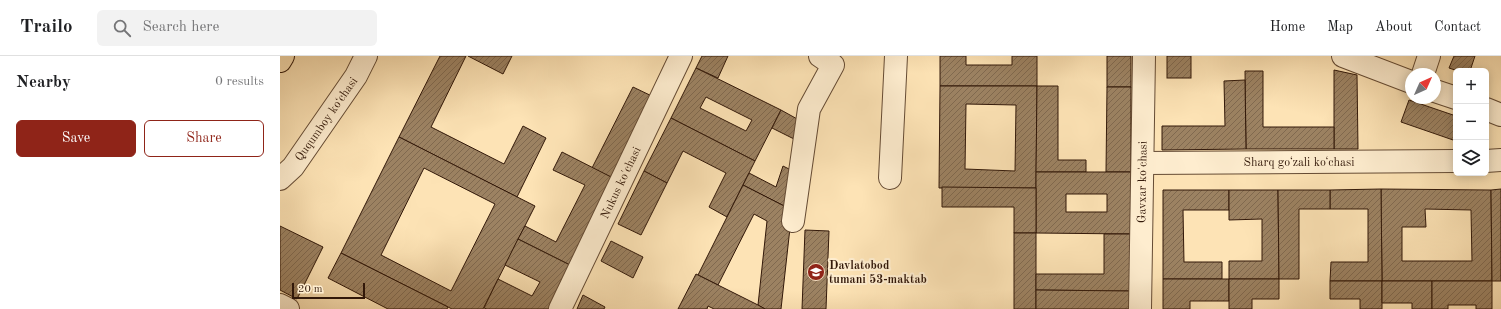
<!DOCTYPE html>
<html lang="en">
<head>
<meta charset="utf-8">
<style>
  body { margin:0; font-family:"Old Standard TT",serif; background:#f2f2f2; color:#202124 }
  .controls { position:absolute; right:12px; top:12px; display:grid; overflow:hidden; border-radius:6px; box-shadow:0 2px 10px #0003 }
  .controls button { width:36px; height:36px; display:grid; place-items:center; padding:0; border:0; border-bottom:1px solid #e0e0e0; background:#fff; color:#202124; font:20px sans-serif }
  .compass { position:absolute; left:1125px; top:12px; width:36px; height:36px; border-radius:50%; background:#fff; box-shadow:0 2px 10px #0003; rotate:45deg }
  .scale { position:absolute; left:12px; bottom:10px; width:73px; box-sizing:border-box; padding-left:4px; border:2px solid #321809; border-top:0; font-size:11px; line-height:14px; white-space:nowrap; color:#321809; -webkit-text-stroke:3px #feedcf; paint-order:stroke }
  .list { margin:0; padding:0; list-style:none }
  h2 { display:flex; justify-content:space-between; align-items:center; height:52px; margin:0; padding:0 16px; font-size:17px }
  h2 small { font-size:13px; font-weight:400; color:#757577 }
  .actions { display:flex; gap:8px; padding:12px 16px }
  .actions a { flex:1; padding:9px 0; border:1px solid #8f2418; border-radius:6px; text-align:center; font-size:14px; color:#8f2418 }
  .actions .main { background:#8f2418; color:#fff }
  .icon { flex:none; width:22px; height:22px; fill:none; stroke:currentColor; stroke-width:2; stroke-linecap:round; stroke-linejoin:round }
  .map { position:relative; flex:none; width:1221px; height:253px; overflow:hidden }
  header { display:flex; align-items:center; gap:24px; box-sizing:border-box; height:56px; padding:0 20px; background:#fff; border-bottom:1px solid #e0e0e0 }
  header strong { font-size:19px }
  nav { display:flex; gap:22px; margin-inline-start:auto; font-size:14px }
  .search { width:280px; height:36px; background:#f2f2f2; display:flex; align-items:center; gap:10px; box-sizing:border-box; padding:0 14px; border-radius:6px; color:#757577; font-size:15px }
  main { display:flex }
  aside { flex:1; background:#fff }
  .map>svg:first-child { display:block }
</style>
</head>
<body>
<header>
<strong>Trailo</strong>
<div class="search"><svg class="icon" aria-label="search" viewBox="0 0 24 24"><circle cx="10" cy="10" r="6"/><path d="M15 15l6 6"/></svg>Search here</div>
<nav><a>Home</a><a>Map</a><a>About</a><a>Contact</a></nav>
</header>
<main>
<aside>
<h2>Nearby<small>0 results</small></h2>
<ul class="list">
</ul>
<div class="actions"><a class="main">Save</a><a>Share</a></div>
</aside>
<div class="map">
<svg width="1221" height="253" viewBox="0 0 1221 253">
  <defs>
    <pattern id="building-hatch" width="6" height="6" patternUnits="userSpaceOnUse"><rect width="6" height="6" fill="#9c8262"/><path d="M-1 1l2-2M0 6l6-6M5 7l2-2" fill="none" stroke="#80694f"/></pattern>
  </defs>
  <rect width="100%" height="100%" fill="#fde3b5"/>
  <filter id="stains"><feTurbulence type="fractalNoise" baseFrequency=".005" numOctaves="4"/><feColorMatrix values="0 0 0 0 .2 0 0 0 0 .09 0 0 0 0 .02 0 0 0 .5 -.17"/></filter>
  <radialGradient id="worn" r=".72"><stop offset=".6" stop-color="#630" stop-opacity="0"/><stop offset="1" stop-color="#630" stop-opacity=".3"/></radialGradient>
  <g fill="url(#building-hatch)" stroke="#321809" fill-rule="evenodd">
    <path d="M 160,0 L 186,0 L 151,71 L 224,108 L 243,70 L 266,82 L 237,141 L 119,81 Z"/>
    <path d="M 188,0 L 232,0 L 223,18 Z"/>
    <path d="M 422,0 L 448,0 L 438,22 L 416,12 Z"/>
    <path d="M 660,0 L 686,0 L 686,9 L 732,9 L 732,0 L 757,0 L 757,30 L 660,30 Z"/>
    <rect x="827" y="0" width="24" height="31"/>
    <rect x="887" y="0" width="24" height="22"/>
    <path d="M 1174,0 L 1195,0 L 1190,15 L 1178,15 L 1169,12 Z"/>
    <path d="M 416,12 L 501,54 L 475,105 L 391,62 ZM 426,41 L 472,64 L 466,75 L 420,52 Z"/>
    <path d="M 1054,14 L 1077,19 L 1078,93 L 1054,93 Z"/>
    <path d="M 965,15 L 983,15 L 983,71 L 1054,71 L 1054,93 L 966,93 Z"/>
    <path d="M 965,24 L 966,93 L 882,94 L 882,70 L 945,70 L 944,25 Z"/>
    <path d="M 660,30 L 757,30 L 756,132 L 659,132 ZM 686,48 L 736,49 L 735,115 L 685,113 Z"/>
    <path d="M 757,30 L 778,30 L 778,104 L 806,104 L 806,116 L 756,116 Z"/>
    <path d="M 353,31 L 378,43 L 337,124 L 312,112 Z"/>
    <path d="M 827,31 L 851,31 L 851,116 L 826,116 Z"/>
    <path d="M 1129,44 L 1176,60 L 1176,85 L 1121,66 Z"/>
    <path d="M 501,54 L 519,64 L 516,84 L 492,72 Z"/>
    <path d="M 391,62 L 475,105 L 447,161 L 429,151 L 446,117 L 403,95 L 387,127 L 364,115 Z"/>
    <path d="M 119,81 L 255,150 L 203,253 L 172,253 L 61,197 ZM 144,112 L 215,148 L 171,235 L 101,199 Z"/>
    <path d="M 282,96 L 337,124 L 294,211 L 238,183 L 245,170 L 276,186 L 305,129 L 273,114 Z"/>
    <path d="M 503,110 L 515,116 L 512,154 L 463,129 L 469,117 L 496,131 Z"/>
    <path d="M 364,115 L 387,127 L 361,179 L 338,168 Z"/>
    <path d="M 756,116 L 851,116 L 851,178 L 756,177 ZM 786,138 L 827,138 L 827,156 L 786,156 Z"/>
    <path d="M 463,129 L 512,154 L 501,253 L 485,253 L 478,249 L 487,165 L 474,158 L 438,229 L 418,219 Z"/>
    <path d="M 662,131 L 756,132 L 756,177 L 734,177 L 734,151 L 662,151 Z"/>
    <path d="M 1101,133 L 1211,134 L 1212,225 L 1102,225 ZM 1145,153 L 1191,154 L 1192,205 L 1122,205 L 1122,171 L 1146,171 Z"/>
    <path d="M 1101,133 L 1102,225 L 1050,225 L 1051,206 L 1088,206 L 1088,153 L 1050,153 L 1050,134 Z"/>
    <path d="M 1221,133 L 1221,225 L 1212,225 L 1211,134 Z"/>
    <path d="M 883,134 L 949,134 L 949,154 L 903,154 L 904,206 L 942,206 L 942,223 L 883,223 Z"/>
    <path d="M 949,134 L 998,134 L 999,223 L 949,223 L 949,205 L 982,205 L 982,163 L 949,164 Z"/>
    <path d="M 998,134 L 1050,134 L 1050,153 L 1019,153 L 1019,223 L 999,223 Z"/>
    <path d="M 0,170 L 43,191 L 17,243 L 0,234 Z"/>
    <path d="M 525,174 L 549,175 L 546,253 L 522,253 Z"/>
    <rect x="734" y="177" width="22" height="76"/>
    <path d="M 824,178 L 851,178 L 850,235 L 756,234 L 756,218 L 824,218 Z"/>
    <path d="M 238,183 L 294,211 L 273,253 L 207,253 L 204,252 L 218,223 L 252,240 L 260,226 L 225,209 Z"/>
    <path d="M 331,185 L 363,201 L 353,222 L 321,205 Z"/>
    <path d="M 61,197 L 168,251 L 167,253 L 108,253 L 48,222 Z"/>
    <path d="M 416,218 L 478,249 L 485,253 L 434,253 L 428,250 L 427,253 L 398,253 Z"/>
    <path d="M 883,223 L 949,223 L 949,245 L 910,245 L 910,253 L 883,253 Z"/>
    <path d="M 949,223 L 999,223 L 999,243 L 972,243 L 972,253 L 949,253 Z"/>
    <path d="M 1050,225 L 1102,225 L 1102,253 L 1080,253 L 1080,243 L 1050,243 Z"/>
    <path d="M 1102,225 L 1152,225 L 1152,253 L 1132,253 L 1132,247 L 1102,247 Z"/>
    <path d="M 1152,225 L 1212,225 L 1212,253 L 1196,253 L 1196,249 L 1168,249 L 1168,253 L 1152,253 Z"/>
    <path d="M 756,234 L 850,235 L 850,253 L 756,253 Z"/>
    <path d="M 303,239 L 325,251 L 324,253 L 297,253 Z"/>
  </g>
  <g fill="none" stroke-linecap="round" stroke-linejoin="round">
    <g stroke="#654b34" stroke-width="24">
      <g id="minor">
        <path d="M 1063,0 L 1131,26"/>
        <path d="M 1143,18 L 1149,0"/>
        <path d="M 1155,35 L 1176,42"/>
        <path d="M 1206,53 L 1221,59"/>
        <path d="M 1206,105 L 1221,104"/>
        <path d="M 863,107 L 1176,105"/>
        <path d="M 610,122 L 616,0"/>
        <path d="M 0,123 L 13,111 L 76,20 L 86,0"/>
        <path d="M 513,165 L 529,53 L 553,9 L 540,0"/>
        <path d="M 0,249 L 8,253"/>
        <path id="s1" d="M 280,253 L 401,0"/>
        <path id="s2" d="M 860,253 L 864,0"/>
      </g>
    </g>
    <g stroke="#321809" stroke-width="24">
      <path id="major" d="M 0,5 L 3,0"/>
    </g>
    <use href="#minor" stroke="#feedcf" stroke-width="22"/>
    <use href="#major" stroke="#fde3b5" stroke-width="22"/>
  </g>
  <defs>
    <g id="school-disc" transform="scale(0.9)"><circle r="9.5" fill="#8f2418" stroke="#feedcf"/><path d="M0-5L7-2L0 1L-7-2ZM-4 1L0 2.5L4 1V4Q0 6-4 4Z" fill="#fff"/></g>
  </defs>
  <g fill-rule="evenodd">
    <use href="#school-disc" x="536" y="216"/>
  </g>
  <g text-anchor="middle" stroke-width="4" stroke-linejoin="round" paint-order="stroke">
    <g font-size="12" fill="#321809" stroke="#feedcf">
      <text transform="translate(46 63) rotate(-55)" y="4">Ququmboy koʻchasi</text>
      <text x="1019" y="110">Sharq goʻzali koʻchasi</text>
      <text dy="4" stroke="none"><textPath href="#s1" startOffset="140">Nukus ko'chasi</textPath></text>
      <text dy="4" stroke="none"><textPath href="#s2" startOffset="127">Gavxar ko'chasi</textPath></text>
    </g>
    <g font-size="12" font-weight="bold" fill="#321809" stroke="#feedcf" text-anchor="start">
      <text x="549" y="213">Davlatobod<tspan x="549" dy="14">tumani 53-maktab</tspan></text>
    </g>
  </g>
  <rect width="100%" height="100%" filter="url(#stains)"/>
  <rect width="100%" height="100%" fill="url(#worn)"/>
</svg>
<div class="controls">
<button>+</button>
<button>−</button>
<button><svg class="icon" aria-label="layers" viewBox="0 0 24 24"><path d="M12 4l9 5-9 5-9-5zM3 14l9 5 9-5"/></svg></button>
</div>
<svg class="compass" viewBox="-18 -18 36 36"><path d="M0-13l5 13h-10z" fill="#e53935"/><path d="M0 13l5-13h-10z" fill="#757577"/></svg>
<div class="scale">20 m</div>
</div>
</main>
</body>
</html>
